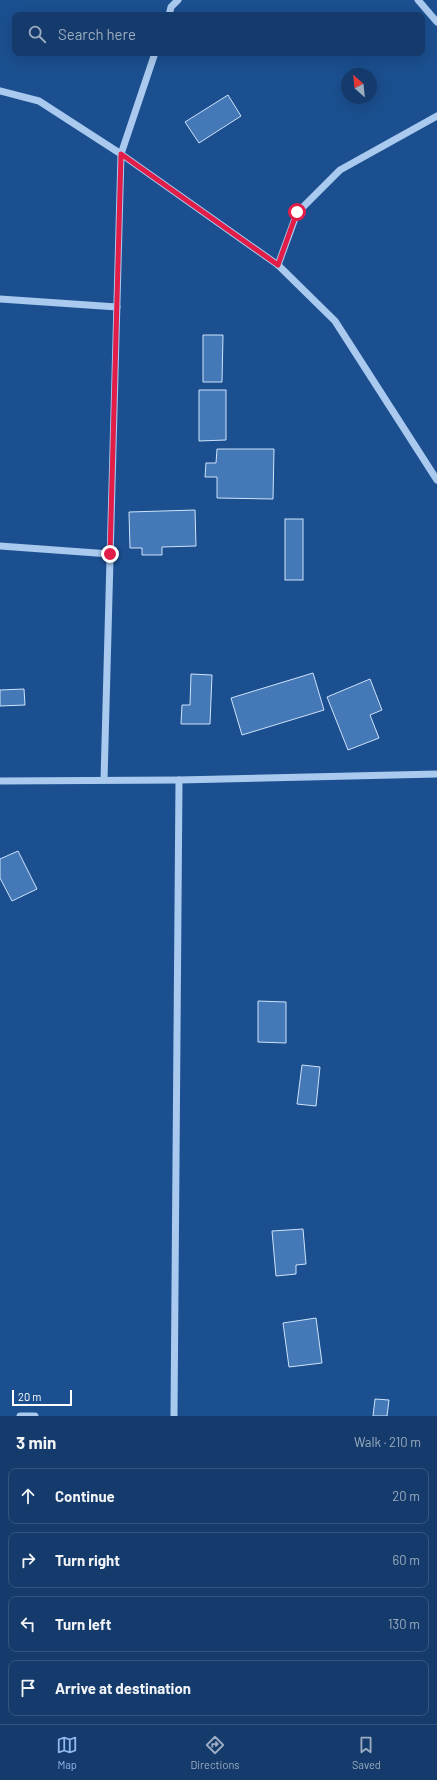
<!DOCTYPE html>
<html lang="en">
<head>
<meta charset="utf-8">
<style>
  body { margin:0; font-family:Barlow,sans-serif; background:#1d4271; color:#f1f3f6 }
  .compass { position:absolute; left:341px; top:68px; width:36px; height:36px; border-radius:50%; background:#143b6b; box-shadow:0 4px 16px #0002; rotate:333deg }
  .scale { position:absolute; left:12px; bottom:10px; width:60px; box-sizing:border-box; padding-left:4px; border:2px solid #fff; border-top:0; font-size:11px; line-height:14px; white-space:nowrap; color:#fff; -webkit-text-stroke:3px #1b4f8f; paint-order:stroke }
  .stop { position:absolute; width:12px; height:12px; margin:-9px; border:3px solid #e11d48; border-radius:50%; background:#fff }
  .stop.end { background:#e11d48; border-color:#fff; box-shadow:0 1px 4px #0008 }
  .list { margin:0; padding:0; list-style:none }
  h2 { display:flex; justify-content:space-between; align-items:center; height:52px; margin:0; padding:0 16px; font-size:17px }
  h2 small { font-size:13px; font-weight:400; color:#9dadc1 }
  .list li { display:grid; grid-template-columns:26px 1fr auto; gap:12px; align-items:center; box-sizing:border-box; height:56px; margin:0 8px 8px; padding:0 8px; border:1px solid #33557e; border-radius:8px }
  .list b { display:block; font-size:15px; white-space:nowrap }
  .list em { font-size:13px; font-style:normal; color:#9dadc1 }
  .icon { flex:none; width:22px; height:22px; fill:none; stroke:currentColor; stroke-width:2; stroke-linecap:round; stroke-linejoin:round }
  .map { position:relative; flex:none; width:437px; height:1416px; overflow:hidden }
  .search { position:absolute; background:#143b6b; box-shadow:0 4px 16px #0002; left:12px; right:12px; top:12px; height:44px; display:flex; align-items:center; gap:10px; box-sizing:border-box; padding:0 14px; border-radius:8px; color:#9dadc1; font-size:15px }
  .sheet { height:308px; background:#143b6b }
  nav { display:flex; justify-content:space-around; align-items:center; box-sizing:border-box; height:56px; border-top:1px solid #33557e; background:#143b6b; font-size:11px; color:#9dadc1 }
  nav a { display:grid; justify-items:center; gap:2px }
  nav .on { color:#90b9f0 }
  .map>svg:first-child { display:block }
</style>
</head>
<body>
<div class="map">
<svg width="437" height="1416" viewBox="0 0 437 1416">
  <rect width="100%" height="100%" fill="#1b4f8f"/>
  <g fill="#4478b7" stroke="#cfe3fa">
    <path d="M 228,95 L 241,116 L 199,143 L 185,122 Z"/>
    <path d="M 203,335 L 223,335 L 222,382 L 203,382 Z"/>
    <path d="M 199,390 L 226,390 L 226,440 L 199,441 Z"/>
    <path d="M 217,449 L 274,449 L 273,499 L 217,498 L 217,477 L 205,477 L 206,463 L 216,463 Z"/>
    <path d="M 195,510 L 196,546 L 162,547 L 162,555 L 142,555 L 142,548 L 130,548 L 129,512 Z"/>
    <rect x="285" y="519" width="18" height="61"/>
    <path d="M 313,673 L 324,710 L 242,735 L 231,698 Z"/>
    <path d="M 191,674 L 212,675 L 210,724 L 181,724 L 182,705 L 190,705 Z"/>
    <path d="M 370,679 L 382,710 L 370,715 L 379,738 L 348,750 L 327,697 Z"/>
    <path d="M 24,689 L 25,705 L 0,706 L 0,690 Z"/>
    <path d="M 18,851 L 37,889 L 12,901 L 0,878 L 0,859 Z"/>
    <path d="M 258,1001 L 286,1002 L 286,1043 L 258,1042 Z"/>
    <path d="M 302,1065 L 320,1067 L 316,1106 L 297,1104 Z"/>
    <path d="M 303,1229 L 306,1264 L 296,1265 L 296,1274 L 276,1276 L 272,1231 Z"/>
    <path d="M 316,1318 L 322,1363 L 289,1367 L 283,1323 Z"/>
    <path d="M 375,1399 L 389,1400 L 387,1416 L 373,1416 Z"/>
  </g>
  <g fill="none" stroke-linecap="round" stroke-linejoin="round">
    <g stroke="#a9c9ee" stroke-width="7">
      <path d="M 418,0 L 437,22"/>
      <path d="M 169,15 L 171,7 L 178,0"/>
      <path d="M 0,91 L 39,101 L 121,154 L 278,265 L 335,321 L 437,480"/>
      <path d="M 278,265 L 297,213 L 340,170 L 437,116"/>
      <path d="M 0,299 L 117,307"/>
      <path d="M 0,546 L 110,554"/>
      <path d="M 104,780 L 121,154 L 155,53"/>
      <path d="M 0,781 L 179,780 L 437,774"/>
      <path d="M 20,1416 L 35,1416"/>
      <path d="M 174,1416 L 179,780"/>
    </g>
  </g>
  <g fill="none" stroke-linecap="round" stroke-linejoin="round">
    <path stroke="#e11d48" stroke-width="5" d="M 110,554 L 121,154 L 278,265 L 297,212"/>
  </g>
</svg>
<svg class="compass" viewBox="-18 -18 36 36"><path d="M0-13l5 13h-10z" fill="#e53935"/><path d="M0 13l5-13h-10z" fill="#9dadc1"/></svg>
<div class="scale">20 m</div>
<div class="stop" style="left:297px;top:212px"></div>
<div class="stop end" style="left:110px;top:554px"></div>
<div class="search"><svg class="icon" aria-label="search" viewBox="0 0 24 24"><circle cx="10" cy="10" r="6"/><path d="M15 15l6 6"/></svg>Search here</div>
</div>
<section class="sheet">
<h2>3 min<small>Walk · 210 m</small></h2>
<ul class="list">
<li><svg class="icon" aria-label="ahead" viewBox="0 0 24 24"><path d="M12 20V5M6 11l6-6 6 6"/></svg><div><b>Continue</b></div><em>20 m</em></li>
<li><svg class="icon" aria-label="right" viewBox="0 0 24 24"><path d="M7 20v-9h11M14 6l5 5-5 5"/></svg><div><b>Turn right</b></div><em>60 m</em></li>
<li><svg class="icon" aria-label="left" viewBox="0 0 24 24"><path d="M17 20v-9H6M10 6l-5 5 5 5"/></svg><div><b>Turn left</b></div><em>130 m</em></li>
<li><svg class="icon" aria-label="arrive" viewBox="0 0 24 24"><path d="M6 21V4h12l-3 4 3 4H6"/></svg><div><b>Arrive at destination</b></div></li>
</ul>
</section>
<nav>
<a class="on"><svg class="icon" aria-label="map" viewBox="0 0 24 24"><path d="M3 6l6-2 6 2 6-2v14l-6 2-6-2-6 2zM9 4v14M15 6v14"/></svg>Map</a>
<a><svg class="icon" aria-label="directions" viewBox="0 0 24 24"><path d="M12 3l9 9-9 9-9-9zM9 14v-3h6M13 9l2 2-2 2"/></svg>Directions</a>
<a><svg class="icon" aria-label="saved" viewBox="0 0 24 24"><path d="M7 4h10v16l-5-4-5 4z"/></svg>Saved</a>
</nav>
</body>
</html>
